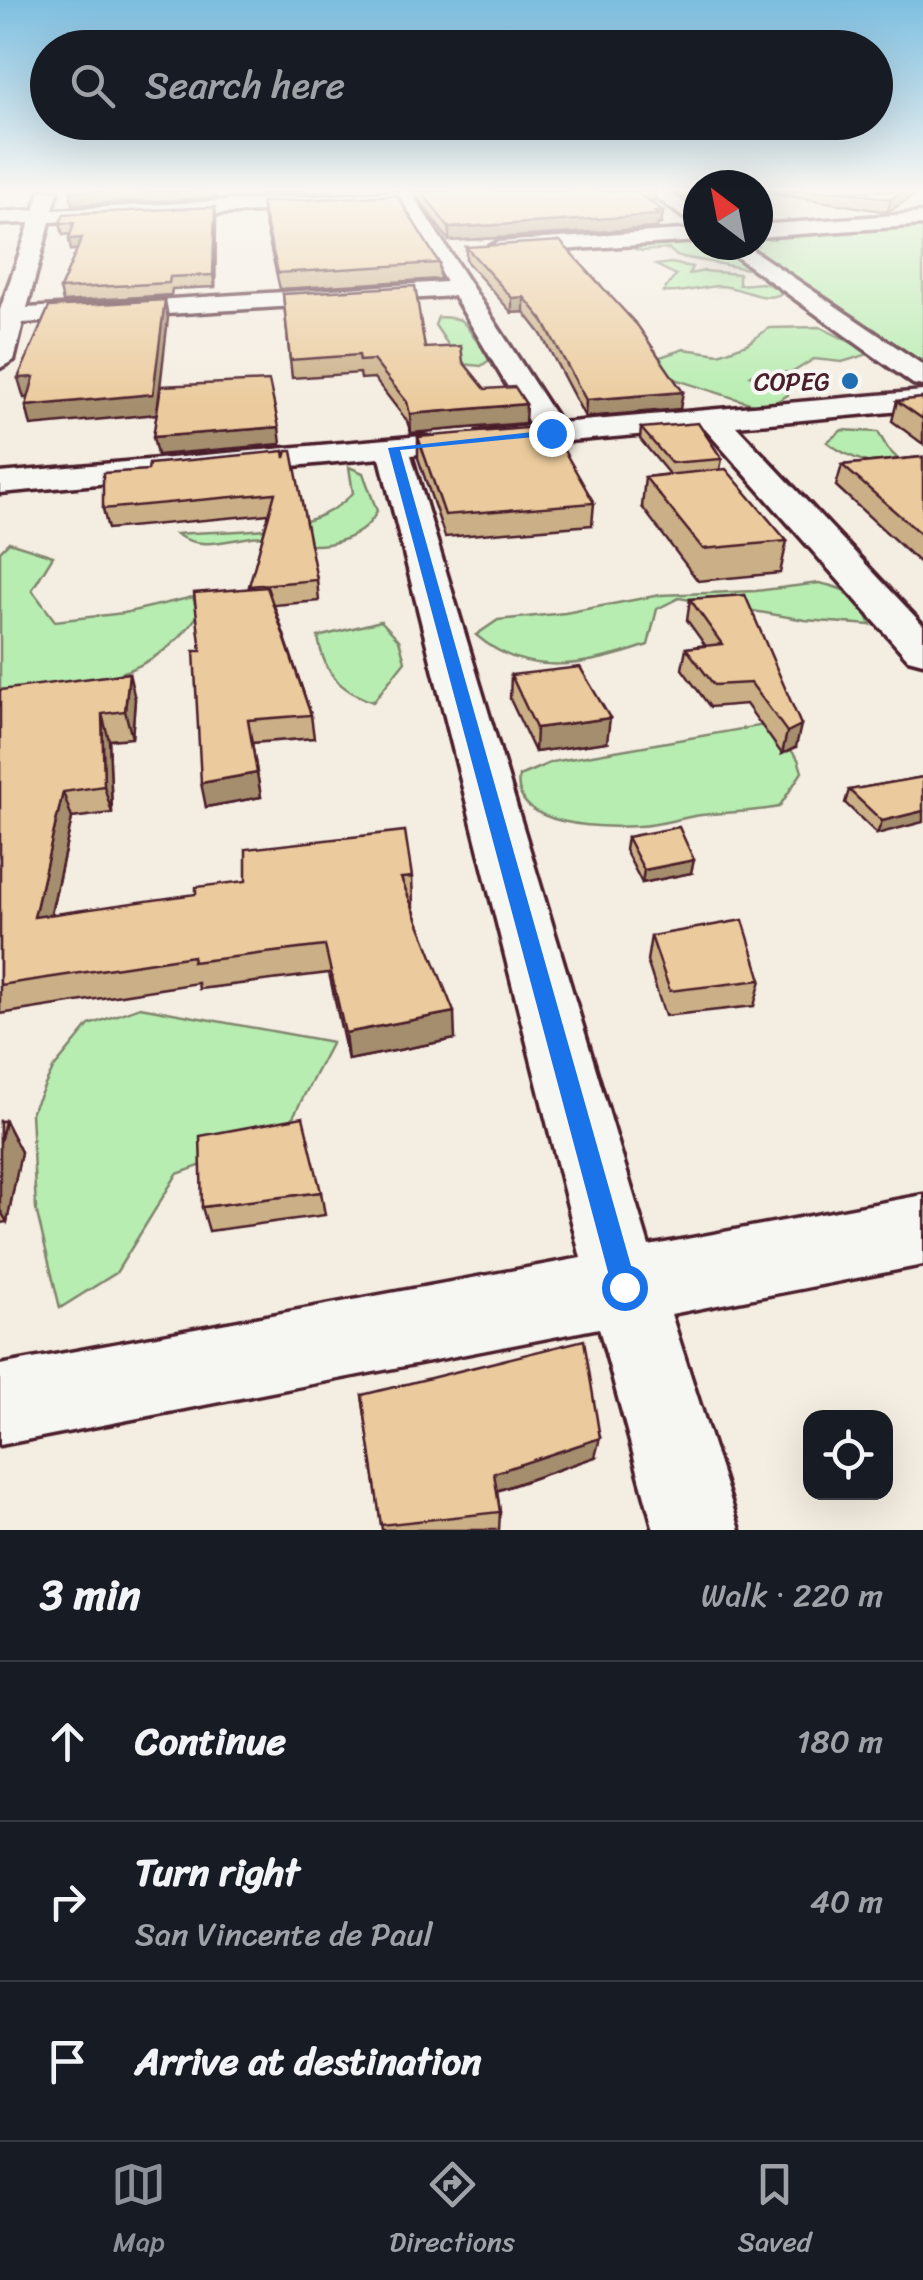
<!DOCTYPE html>
<html lang="en">
<head>
<meta charset="utf-8">
<style>
  body { margin:0; font-family:Sriracha,sans-serif; background:#242831; color:#f1f3f6 }
  .controls { position:absolute; right:30px; bottom:30px; display:grid; overflow:hidden; border-radius:20px; box-shadow:0 10px 40px #0002 }
  .controls button { width:90px; height:90px; display:grid; place-items:center; padding:0; border:0; border-bottom:2px solid #363941; background:#171b24; color:#f1f3f6; font:50px sans-serif }
  .compass { position:absolute; left:683px; top:170px; width:90px; height:90px; border-radius:50%; background:#171b24; box-shadow:0 10px 40px #0002; rotate:328deg }
  .stop { position:absolute; width:30px; height:30px; margin:-22px; border:8px solid #1a73e8; border-radius:50%; background:#fff }
  .stop.end { background:#1a73e8; border-color:#fff; box-shadow:0 2px 10px #0008 }
  .list { margin:0; padding:0; list-style:none }
  h2 { display:flex; justify-content:space-between; align-items:center; height:130px; margin:0; padding:0 40px; font-size:42px }
  h2 small { font-size:32px; font-weight:400; color:#9ea1a6 }
  .list li { display:grid; grid-template-columns:65px 1fr auto; gap:30px; align-items:center; box-sizing:border-box; height:160px; padding:0 40px; border-top:2px solid #363941 }
  .list b { display:block; font-size:38px; white-space:nowrap }
  .list p { margin:0; font-size:32px; white-space:nowrap; color:#9ea1a6 }
  .list em { font-size:32px; font-style:normal; color:#9ea1a6 }
  .icon { flex:none; width:55px; height:55px; fill:none; stroke:currentColor; stroke-width:2; stroke-linecap:round; stroke-linejoin:round }
  .map { position:relative; flex:none; width:923px; height:1530px; overflow:hidden }
  .search { position:absolute; background:#171b24; box-shadow:0 10px 40px #0002; left:30px; right:30px; top:30px; height:110px; display:flex; align-items:center; gap:25px; box-sizing:border-box; padding:0 35px; border-radius:55px; color:#9ea1a6; font-size:38px }
  .sheet { height:610px; background:#171b24 }
  nav { display:flex; justify-content:space-around; align-items:center; box-sizing:border-box; height:140px; border-top:2px solid #363941; background:#171b24; font-size:28px; color:#9ea1a6 }
  nav a { display:grid; justify-items:center; gap:5px }
  nav .on { color:#8c9099 }
  .map>svg:first-child { display:block }
</style>
</head>
<body>
<div class="map">
<svg width="923" height="1530" viewBox="0 0 923 1530">
  <rect width="100%" height="100%" fill="#f4ede1"/>
  <filter id="ink" filterUnits="userSpaceOnUse"><feTurbulence type="fractalNoise" baseFrequency=".01" numOctaves="2"/><feDisplacementMap in="SourceGraphic" scale="20" xChannelSelector="R" yChannelSelector="G"/><feConvolveMatrix kernelMatrix="1 2 1 2 8 2 1 2 1" color-interpolation-filters="sRGB"/></filter>
  <g filter="url(#ink)">
    <g fill="#b7edb0" stroke="#80866e" stroke-width="2.5">
      <path d="M 923,223 L 923,383 L 900,375 L 895,360 L 812,290 L 739,245 L 758,245 L 758,230 Z"/>
      <path d="M 698,239 L 698,245 L 716,245 L 720,253 L 745,261 L 747,269 L 677,256 L 669,249 L 642,251 L 628,247 L 635,241 L 664,246 Z"/>
      <path d="M 671,263 L 692,267 L 689,274 L 704,271 L 739,274 L 739,285 L 762,283 L 788,289 C 767,308 744,286 719,286 C 700,287 683,294 663,292 L 676,275 L 656,265 Z"/>
      <path d="M 438,317 C 467,318 461,320 476,340 C 481,347 488,352 491,359 L 481,366 L 461,364 L 435,325 Z"/>
      <path d="M 820,327 L 872,353 L 842,362 L 814,359 L 793,372 L 749,375 L 789,385 L 788,395 L 765,408 L 652,372 L 642,363 L 684,349 L 719,354 L 747,344 L 769,328 Z"/>
      <path d="M 842,430 L 878,432 L 888,449 L 909,470 C 879,466 851,461 827,442 Z"/>
      <path d="M 349,467 L 363,473 L 377,511 C 365,538 326,550 297,543 C 289,542 282,536 274,536 C 240,533 206,555 176,534 C 231,529 312,538 353,493 Z"/>
      <path d="M 9,542 L 53,556 L 32,590 L 55,621 L 124,613 L 193,597 L 198,615 C 150,684 77,685 0,691 L 0,551 Z"/>
      <path d="M 819,583 C 851,590 859,594 871,625 L 805,620 L 679,598 L 657,609 L 648,645 C 590,665 527,680 476,635 L 498,620 L 565,613 L 660,595 L 756,591 Z"/>
      <path d="M 381,621 L 399,640 L 405,661 L 373,702 C 339,690 324,673 318,637 Z"/>
      <path d="M 770,724 L 798,759 L 802,772 L 779,807 C 753,812 727,812 701,815 C 680,818 660,825 639,826 C 604,828 510,828 519,776 L 552,762 Z"/>
      <path d="M 140,1007 L 332,1042 L 283,1136 L 177,1174 L 116,1273 L 60,1308 L 36,1209 L 31,1113 L 53,1069 L 89,1025 Z"/>
    </g>
    <g fill="none" stroke-linecap="round" stroke-linejoin="round">
      <g stroke="#4a1f2b" stroke-width="7">
        <g id="minor">
          <path d="M 40,191 L 58,191 L 53,210 L 410,191 L 560,423 L 923,391 L 923,409 L 736,426 L 923,625 L 923,663 L 908,659 L 705,429 L 488,448 L 477,446 L 472,439 L 477,432 L 531,426 L 454,296 L 23,323 L 14,360 L 0,368 L 0,310 L 30,223 L 0,224 L 0,212 L 34,210 ZM 400,205 L 446,282 L 27,308 L 50,222 Z"/>
          <path d="M 647,191 L 668,191 L 698,213 L 698,228 Z"/>
          <path d="M 923,213 L 923,225 L 758,237 L 758,225 Z"/>
          <path d="M 698,229 L 698,241 L 498,254 L 487,248 L 498,242 Z"/>
          <path d="M 720,245 L 745,245 L 923,365 L 923,386 L 913,384 Z"/>
          <path d="M 422,436 L 433,438 L 438,445 L 433,452 L 411,455 L 649,1246 L 923,1195 L 923,1265 L 671,1314 L 740,1530 L 654,1530 L 599,1328 L 0,1445 L 0,1365 L 581,1258 L 380,458 L 0,493 L 0,473 Z"/>
        </g>
      </g>
      <use href="#minor" fill="#f6f6f2" fill-rule="evenodd"/>
    </g>
    <g fill="#caaf87" stroke="#4a1f2b" stroke-width="2.5">
      <path d="M 413,191 L 656,191 L 655,201 L 649,202 L 663,211 L 661,224 L 658,224 L 657,228 L 449,241 Z"/>
      <path d="M 674,191 L 698,191 L 698,198 L 686,199 Z"/>
      <path d="M 758,191 L 921,191 L 888,212 Z"/>
      <path d="M 261,202 L 439,263 L 440,279 L 280,289 L 263,215 Z"/>
      <path d="M 216,218 L 215,287 L 172,289 L 171,295 L 63,302 L 60,289 L 77,250 L 71,250 L 69,239 L 70,234 L 63,235 L 60,223 Z"/>
      <path d="M 466,247 L 680,409 L 585,417 L 541,334 L 524,312 L 512,313 L 466,261 Z"/>
      <path d="M 283,294 L 463,362 L 485,389 L 525,423 L 411,433 L 407,421 L 374,378 L 361,379 L 360,373 L 292,378 Z"/>
      <path d="M 923,398 L 923,444 L 892,421 L 897,401 Z"/>
      <path d="M 641,428 L 722,459 L 720,469 L 787,541 L 780,573 L 698,581 L 642,507 L 645,477 L 669,474 L 640,439 Z"/>
      <path d="M 418,437 L 594,503 L 592,525 L 445,537 L 418,458 Z"/>
      <path d="M 284,451 L 317,580 L 319,601 L 274,605 L 311,715 L 314,738 L 252,743 L 261,797 L 206,807 L 201,651 L 249,588 L 269,514 L 108,529 L 103,509 L 148,470 Z"/>
      <path d="M 923,457 L 923,566 L 836,486 L 842,465 Z"/>
      <path d="M 745,595 L 796,747 L 782,754 L 746,704 L 710,707 L 682,669 L 686,648 L 705,645 L 687,620 L 690,599 Z"/>
      <path d="M 511,675 L 607,742 L 535,752 L 510,699 Z"/>
      <path d="M 0,690 L 135,699 L 132,738 L 109,740 L 112,813 L 72,818 L 51,915 L 412,877 L 413,904 L 412,904 L 455,1039 L 348,1060 L 329,973 L 199,989 L 198,983 L 0,1014 Z"/>
      <path d="M 923,777 L 877,834 L 845,803 L 849,790 Z"/>
      <path d="M 627,837 L 691,873 L 642,883 L 625,850 Z"/>
      <path d="M 651,936 L 761,980 L 754,1006 L 665,1016 L 647,961 Z"/>
      <path d="M 0,1121 L 5,1121 L 21,1152 L 7,1222 L 0,1223 Z"/>
      <path d="M 321,1192 L 325,1215 L 209,1231 L 202,1207 Z"/>
      <path d="M 362,1395 L 595,1457 L 497,1491 L 500,1512 L 499,1530 L 382,1530 Z"/>
    </g>
    <g fill="#a48e6e" stroke="#4a1f2b" stroke-width="2.5">
      <path d="M 70,191 L 217,191 L 217,198 L 73,205 Z"/>
      <path d="M 258,191 L 335,191 L 258,195 Z"/>
      <path d="M 633,191 L 656,191 L 655,201 L 632,203 Z"/>
      <path d="M 687,191 L 698,191 L 698,198 L 686,199 Z"/>
      <path d="M 758,191 L 774,191 L 773,193 L 758,194 Z"/>
      <path d="M 904,191 L 921,191 L 888,212 L 891,199 Z"/>
      <path d="M 215,207 L 216,218 L 215,287 L 213,275 Z"/>
      <path d="M 663,211 L 661,224 L 658,224 L 657,228 L 449,241 L 449,228 Z"/>
      <path d="M 82,238 L 85,250 L 71,250 L 69,239 Z"/>
      <path d="M 524,297 L 524,312 L 512,313 L 512,298 Z"/>
      <path d="M 165,300 L 168,318 L 157,414 L 31,426 L 26,406 Z"/>
      <path d="M 34,377 L 39,396 L 24,398 L 18,378 Z"/>
      <path d="M 683,392 L 680,409 L 585,417 L 586,400 Z"/>
      <path d="M 526,404 L 525,423 L 411,433 L 410,414 Z"/>
      <path d="M 279,427 L 281,444 L 157,455 L 153,437 Z"/>
      <path d="M 129,673 L 135,699 L 132,738 L 125,711 Z"/>
      <path d="M 102,714 L 109,740 L 112,813 L 104,786 Z"/>
      <path d="M 610,718 L 607,742 L 535,752 L 536,728 Z"/>
      <path d="M 801,725 L 796,747 L 782,754 L 787,732 Z"/>
      <path d="M 257,773 L 261,797 L 206,807 L 201,783 Z"/>
      <path d="M 63,792 L 72,818 L 44,945 L 34,917 Z"/>
      <path d="M 923,811 L 923,822 L 877,834 L 882,821 Z"/>
      <path d="M 694,860 L 691,873 L 642,883 L 644,870 Z"/>
      <path d="M 454,1012 L 455,1039 L 348,1060 L 345,1033 Z"/>
      <path d="M 5,1121 L 21,1152 L 7,1222 L 0,1210 L 0,1142 Z"/>
      <path d="M 600,1438 L 595,1457 L 493,1492 L 494,1473 Z"/>
    </g>
    <g fill="#ebcb9d" stroke="#4a1f2b" stroke-width="2.5">
      <path d="M 421,191 L 634,191 L 663,211 L 655,212 L 659,215 L 449,228 Z"/>
      <path d="M 839,191 L 904,191 L 891,199 Z"/>
      <path d="M 397,195 L 439,263 L 278,273 L 261,202 Z"/>
      <path d="M 215,207 L 213,275 L 170,277 L 169,283 L 60,289 L 82,238 L 69,239 L 74,223 L 60,223 L 64,214 Z"/>
      <path d="M 560,241 L 638,326 L 683,392 L 586,400 L 542,319 L 524,297 L 512,298 L 466,247 Z"/>
      <path d="M 415,286 L 425,348 L 461,346 L 463,362 L 485,389 L 515,387 L 526,404 L 410,414 L 407,402 L 373,360 L 360,361 L 359,355 L 290,360 L 283,294 Z"/>
      <path d="M 165,300 L 153,394 L 26,406 L 34,377 L 18,378 L 49,307 Z"/>
      <path d="M 269,381 L 279,427 L 153,437 L 161,386 Z"/>
      <path d="M 923,398 L 923,419 L 897,401 Z"/>
      <path d="M 698,423 L 722,459 L 671,463 L 641,428 Z"/>
      <path d="M 550,426 L 594,503 L 445,515 L 418,437 Z"/>
      <path d="M 284,451 L 285,458 L 287,451 L 292,451 L 317,580 L 249,586 L 275,493 L 103,509 L 103,473 L 148,470 L 149,464 Z"/>
      <path d="M 923,457 L 923,536 L 842,465 Z"/>
      <path d="M 726,469 L 787,541 L 703,549 L 645,477 Z"/>
      <path d="M 267,587 L 311,715 L 248,720 L 257,773 L 201,783 L 194,651 L 201,651 L 194,593 Z"/>
      <path d="M 745,595 L 801,725 L 787,732 L 751,683 L 714,685 L 686,648 L 722,644 L 690,599 Z"/>
      <path d="M 580,667 L 610,718 L 536,728 L 511,675 Z"/>
      <path d="M 129,673 L 125,711 L 102,714 L 104,786 L 63,792 L 34,917 L 196,894 L 196,887 L 246,881 L 246,849 L 405,831 L 412,877 L 401,878 L 454,1012 L 345,1033 L 325,946 L 192,962 L 193,956 L 0,985 L 0,690 Z"/>
      <path d="M 923,777 L 923,811 L 882,821 L 849,790 Z"/>
      <path d="M 679,827 L 694,860 L 644,870 L 627,837 Z"/>
      <path d="M 743,920 L 761,980 L 670,991 L 651,936 Z"/>
      <path d="M 303,1117 L 321,1192 L 202,1207 L 200,1136 Z"/>
      <path d="M 0,1121 L 5,1121 L 0,1142 Z"/>
      <path d="M 584,1340 L 600,1438 L 494,1473 L 500,1512 L 381,1525 L 362,1395 Z"/>
    </g>
  </g>
  <linearGradient id="sky" x2="0" y2="1"><stop stop-color="#7dbee0"/><stop offset="0.47" stop-color="#faf7f2"/><stop offset="1" stop-color="#faf7f2" stop-opacity="0"/></linearGradient>
  <rect width="923" height="405" fill="url(#sky)"/>
  <path fill="#1a73e8" d="M 551,430 L 555,435 L 400,450 L 637,1287 L 633,1296 L 624,1300 L 616,1296 L 612,1287 L 388,448 Z"/>
  <circle fill="#1f6fb2" stroke="#f6f6f2" stroke-width="4" cx="850" cy="381" r="10"/>
  <g text-anchor="middle" stroke-width="8" stroke-linejoin="round" paint-order="stroke">
    <g font-size="25" fill="#4a1f2b" stroke="#f6f6f2" text-anchor="end">
      <text x="830" y="390">COPEG</text>
    </g>
  </g>
</svg>
<div class="controls">
<button><svg class="icon" aria-label="locate" viewBox="0 0 24 24"><circle cx="12" cy="12" r="6"/><path d="M12 2v4M12 18v4M2 12h4M18 12h4"/></svg></button>
</div>
<svg class="compass" viewBox="-18 -18 36 36"><path d="M0-13l5 13h-10z" fill="#e53935"/><path d="M0 13l5-13h-10z" fill="#9ea1a6"/></svg>
<div class="stop" style="left:624px;top:1287px"></div>
<div class="stop end" style="left:551px;top:433px"></div>
<div class="search"><svg class="icon" aria-label="search" viewBox="0 0 24 24"><circle cx="10" cy="10" r="6"/><path d="M15 15l6 6"/></svg>Search here</div>
</div>
<section class="sheet">
<h2>3 min<small>Walk · 220 m</small></h2>
<ul class="list">
<li><svg class="icon" aria-label="ahead" viewBox="0 0 24 24"><path d="M12 20V5M6 11l6-6 6 6"/></svg><div><b>Continue</b></div><em>180 m</em></li>
<li><svg class="icon" aria-label="right" viewBox="0 0 24 24"><path d="M7 20v-9h11M14 6l5 5-5 5"/></svg><div><b>Turn right</b><p>San Vincente de Paul</p></div><em>40 m</em></li>
<li><svg class="icon" aria-label="arrive" viewBox="0 0 24 24"><path d="M6 21V4h12l-3 4 3 4H6"/></svg><div><b>Arrive at destination</b></div></li>
</ul>
</section>
<nav>
<a class="on"><svg class="icon" aria-label="map" viewBox="0 0 24 24"><path d="M3 6l6-2 6 2 6-2v14l-6 2-6-2-6 2zM9 4v14M15 6v14"/></svg>Map</a>
<a><svg class="icon" aria-label="directions" viewBox="0 0 24 24"><path d="M12 3l9 9-9 9-9-9zM9 14v-3h6M13 9l2 2-2 2"/></svg>Directions</a>
<a><svg class="icon" aria-label="saved" viewBox="0 0 24 24"><path d="M7 4h10v16l-5-4-5 4z"/></svg>Saved</a>
</nav>
</body>
</html>
